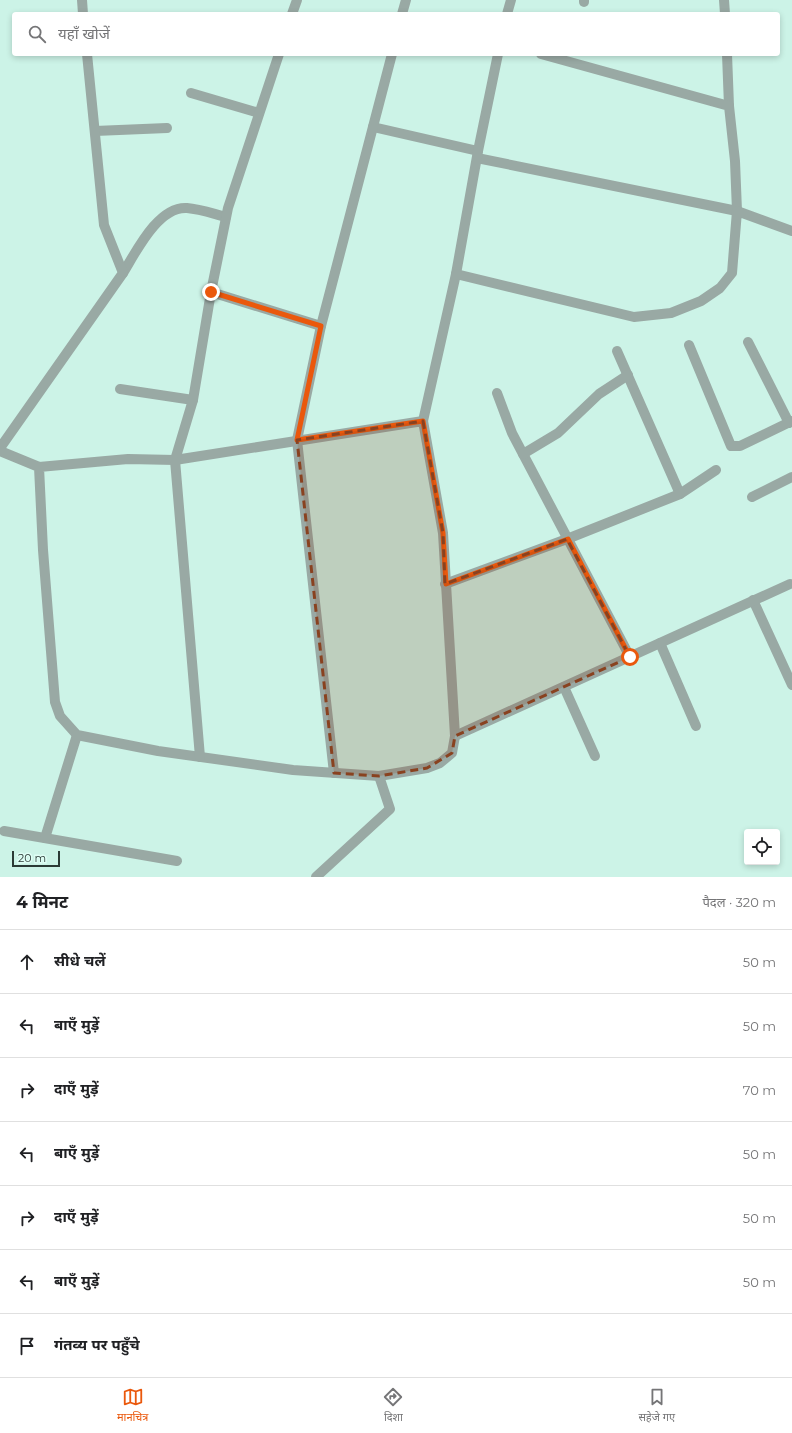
<!DOCTYPE html>
<html lang="hi">
<head>
<meta charset="utf-8">
<style>
  body { margin:0; font-family:Montserrat,"Noto Sans Devanagari",sans-serif; background:#f2f2f2; color:#202124 }
  .controls { position:absolute; right:12px; bottom:12px; display:grid; overflow:hidden; border-radius:4px; box-shadow:0 2px 6px #0003 }
  .controls button { width:36px; height:36px; display:grid; place-items:center; padding:0; border:0; border-bottom:1px solid #e0e0e0; background:#fff; color:#202124; font:20px sans-serif }
  .scale { position:absolute; left:12px; bottom:10px; width:48px; box-sizing:border-box; padding-left:4px; border:2px solid #2b3a36; border-top:0; font-size:11px; line-height:14px; white-space:nowrap; color:#2b3a36; -webkit-text-stroke:3px #dffef5; paint-order:stroke }
  .stop { position:absolute; width:12px; height:12px; margin:-9px; border:3px solid #ea580c; border-radius:50%; background:#fff }
  .stop.end { background:#ea580c; border-color:#fff; box-shadow:0 1px 4px #0008 }
  .list { margin:0; padding:0; list-style:none }
  h2 { display:flex; justify-content:space-between; align-items:center; height:52px; margin:0; padding:0 16px; font-size:17px }
  h2 small { font-size:13px; font-weight:400; color:#757577 }
  .list li { display:grid; grid-template-columns:26px 1fr auto; gap:12px; align-items:center; box-sizing:border-box; height:64px; padding:0 16px; border-top:1px solid #e0e0e0 }
  .list b { display:block; font-size:15px; white-space:nowrap }
  .list em { font-size:13px; font-style:normal; color:#757577 }
  .icon { flex:none; width:22px; height:22px; fill:none; stroke:currentColor; stroke-width:2; stroke-linecap:round; stroke-linejoin:round }
  .map { position:relative; flex:none; width:792px; height:877px; overflow:hidden }
  .search { position:absolute; background:#fff; box-shadow:0 2px 6px #0003; left:12px; right:12px; top:12px; height:44px; display:flex; align-items:center; gap:10px; box-sizing:border-box; padding:0 14px; border-radius:4px; color:#757577; font-size:15px }
  .sheet { height:500px; background:#fff }
  nav { display:flex; justify-content:space-around; align-items:center; box-sizing:border-box; height:56px; border-top:1px solid #e0e0e0; background:#fff; font-size:11px; color:#757577 }
  nav a { display:grid; justify-items:center; gap:2px }
  nav .on { color:#ea580c }
  .map>svg:first-child { display:block }
</style>
</head>
<body>
<div class="map">
<svg width="792" height="877" viewBox="0 0 792 877">
  <rect width="100%" height="100%" fill="#ccf3e7"/>
  <g fill="none" stroke-linecap="round" stroke-linejoin="round">
    <g stroke="#99a9a4" stroke-width="10">
      <path d="M 82,0 L 83,14"/>
      <path d="M 724,0 L 725,14"/>
      <path d="M 584,2 L 584,0"/>
      <path d="M 292,14 L 297,0"/>
      <path d="M 402,14 L 406,0"/>
      <path d="M 507,14 L 511,0"/>
      <path d="M 727,54 L 729,106"/>
      <path d="M 191,93 L 259,113"/>
      <path d="M 373,127 L 478,151"/>
      <path d="M 95,131 L 167,128"/>
      <path d="M 477,158 L 737,211 L 735,161 L 729,106 L 541,54"/>
      <path d="M 123,273 C 136,252 158,206 187,208 C 200,209 214,214 226,217"/>
      <path d="M 456,274 L 478,151 L 498,54"/>
      <path d="M 211,292 L 321,326"/>
      <path d="M 748,342 L 789,423"/>
      <path d="M 689,345 L 731,446 L 740,446 L 792,421"/>
      <path d="M 617,351 L 680,494"/>
      <path d="M 120,389 L 193,400"/>
      <path d="M 497,393 L 512,433 L 630,657"/>
      <path d="M 423,421 L 456,274 L 634,317 L 671,313 L 701,301 L 720,288 L 732,273 L 737,211 L 792,231"/>
      <path d="M 0,448 L 123,273 L 104,225 L 87,54"/>
      <path d="M 0,451 L 39,467 L 128,459 L 175,460 L 423,421 L 443,533 L 455,736 L 452,753 L 440,763 L 427,768 L 379,776 L 293,770 L 158,751 L 77,735 L 60,716 L 55,702 L 43,550 L 39,467"/>
      <path d="M 523,454 L 558,433 L 599,394 L 628,375"/>
      <path d="M 752,497 L 792,477"/>
      <path d="M 445,584 L 567,539 L 680,494 L 716,470"/>
      <path d="M 753,600 L 792,685"/>
      <path d="M 660,643 L 696,726"/>
      <path d="M 564,687 L 595,756"/>
      <path d="M 455,736 L 790,584"/>
      <path d="M 200,757 L 175,460 L 193,400 L 211,292 L 228,208 L 279,54"/>
      <path d="M 334,773 L 297,440 L 321,326 L 392,54"/>
      <path d="M 4,831 L 177,861"/>
      <path d="M 45,838 L 77,735"/>
      <path d="M 316,877 L 390,809 L 379,776"/>
    </g>
  </g>
  <g fill="none" stroke-linecap="round" stroke-linejoin="round">
    <path stroke="#ea580c" stroke-width="5" d="M 211,292 L 321,326 L 297,440 L 423,421 L 443,533 L 446,584 L 568,539 L 630,657"/>
  </g>
  <path fill="#894220" fill-opacity="0.2" stroke="#894220" stroke-width="3" stroke-dasharray="8 5" stroke-linejoin="round" d="M 423,421 L 443,533 L 445,584 L 567,539 L 630,657 L 455,736 L 452,753 L 427,768 L 379,776 L 334,773 L 297,440 Z"/>
</svg>
<div class="controls">
<button><svg class="icon" aria-label="locate" viewBox="0 0 24 24"><circle cx="12" cy="12" r="6"/><path d="M12 2v4M12 18v4M2 12h4M18 12h4"/></svg></button>
</div>
<div class="scale">20 m</div>
<div class="stop" style="left:630px;top:657px"></div>
<div class="stop end" style="left:211px;top:292px"></div>
<div class="search"><svg class="icon" aria-label="search" viewBox="0 0 24 24"><circle cx="10" cy="10" r="6"/><path d="M15 15l6 6"/></svg>यहाँ खोजें</div>
</div>
<section class="sheet">
<h2>4 मिनट<small>पैदल · 320 m</small></h2>
<ul class="list">
<li><svg class="icon" aria-label="ahead" viewBox="0 0 24 24"><path d="M12 20V5M6 11l6-6 6 6"/></svg><div><b>सीधे चलें</b></div><em>50 m</em></li>
<li><svg class="icon" aria-label="left" viewBox="0 0 24 24"><path d="M17 20v-9H6M10 6l-5 5 5 5"/></svg><div><b>बाएँ मुड़ें</b></div><em>50 m</em></li>
<li><svg class="icon" aria-label="right" viewBox="0 0 24 24"><path d="M7 20v-9h11M14 6l5 5-5 5"/></svg><div><b>दाएँ मुड़ें</b></div><em>70 m</em></li>
<li><svg class="icon" aria-label="left" viewBox="0 0 24 24"><path d="M17 20v-9H6M10 6l-5 5 5 5"/></svg><div><b>बाएँ मुड़ें</b></div><em>50 m</em></li>
<li><svg class="icon" aria-label="right" viewBox="0 0 24 24"><path d="M7 20v-9h11M14 6l5 5-5 5"/></svg><div><b>दाएँ मुड़ें</b></div><em>50 m</em></li>
<li><svg class="icon" aria-label="left" viewBox="0 0 24 24"><path d="M17 20v-9H6M10 6l-5 5 5 5"/></svg><div><b>बाएँ मुड़ें</b></div><em>50 m</em></li>
<li><svg class="icon" aria-label="arrive" viewBox="0 0 24 24"><path d="M6 21V4h12l-3 4 3 4H6"/></svg><div><b>गंतव्य पर पहुँचे</b></div></li>
</ul>
</section>
<nav>
<a class="on"><svg class="icon" aria-label="map" viewBox="0 0 24 24"><path d="M3 6l6-2 6 2 6-2v14l-6 2-6-2-6 2zM9 4v14M15 6v14"/></svg>मानचित्र</a>
<a><svg class="icon" aria-label="directions" viewBox="0 0 24 24"><path d="M12 3l9 9-9 9-9-9zM9 14v-3h6M13 9l2 2-2 2"/></svg>दिशा</a>
<a><svg class="icon" aria-label="saved" viewBox="0 0 24 24"><path d="M7 4h10v16l-5-4-5 4z"/></svg>सहेजे गए</a>
</nav>
</body>
</html>
